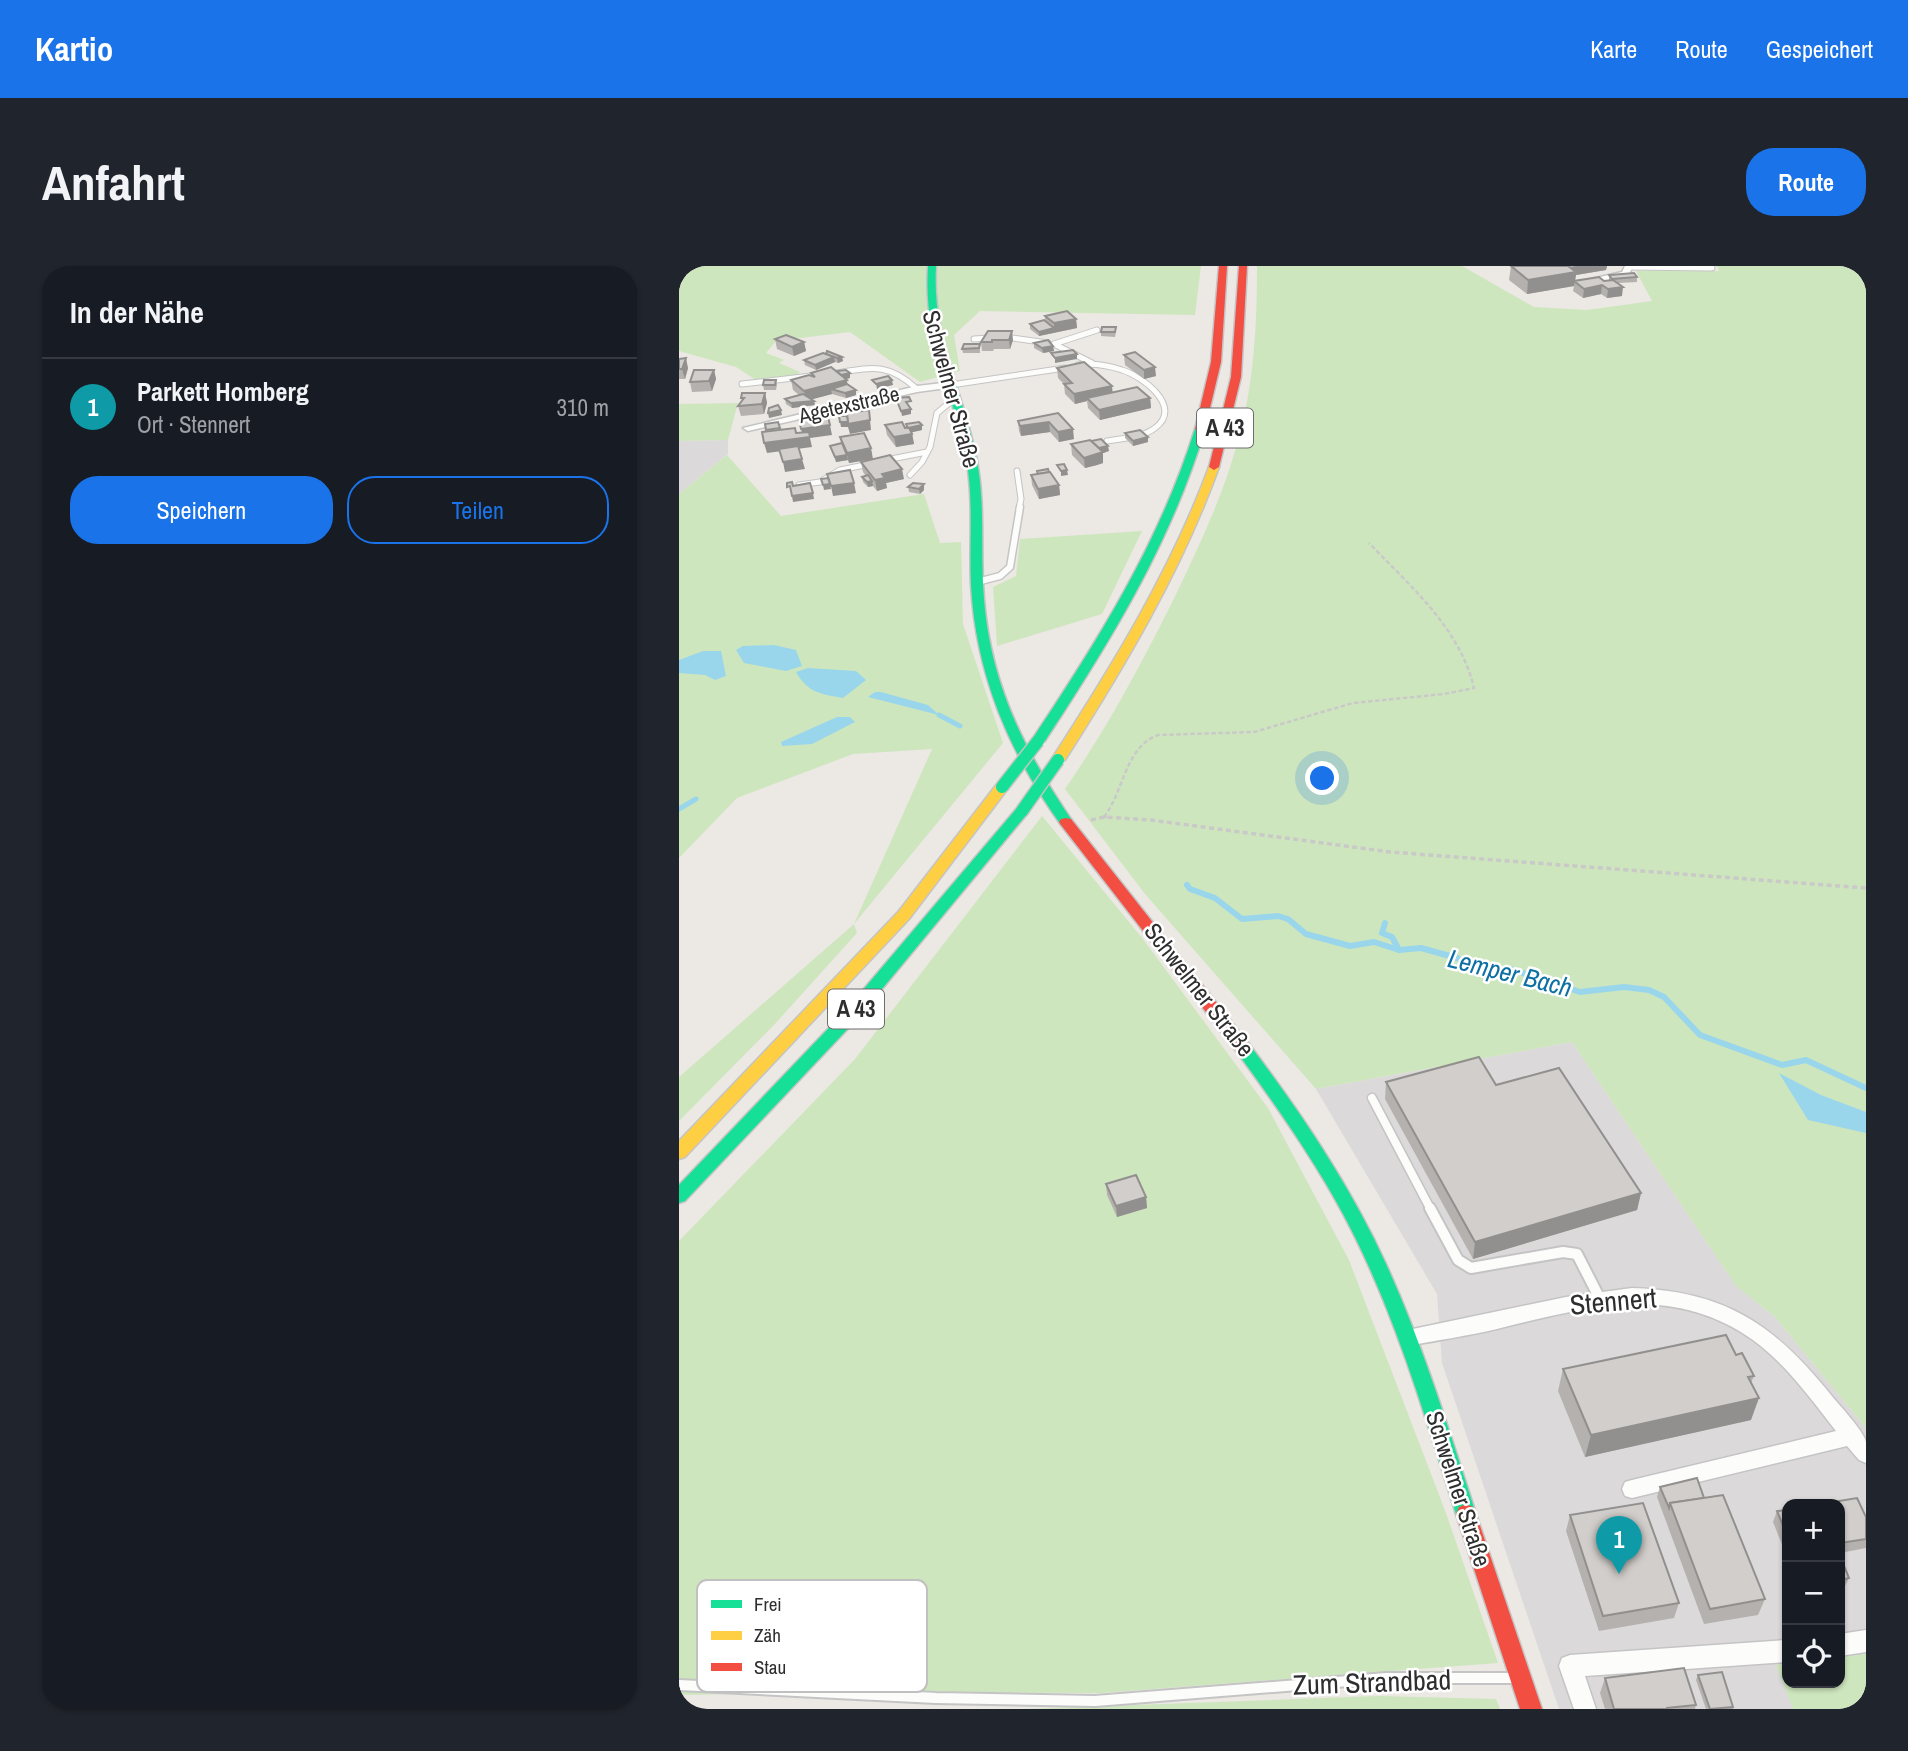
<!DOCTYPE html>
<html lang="de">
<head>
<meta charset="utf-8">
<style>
  body { margin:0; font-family:"Archivo Narrow",sans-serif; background:#20242c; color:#f1f3f6 }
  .controls { position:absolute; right:21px; bottom:21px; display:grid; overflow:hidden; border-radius:14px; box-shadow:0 2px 5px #0004 }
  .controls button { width:63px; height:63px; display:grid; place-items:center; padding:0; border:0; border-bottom:2px solid #363941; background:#171b24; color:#f1f3f6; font:35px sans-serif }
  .you { position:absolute; left:644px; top:513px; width:24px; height:24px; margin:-18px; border:5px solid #fff; border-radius:50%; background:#1a73e8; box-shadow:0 0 0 10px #1a73e833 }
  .badge { display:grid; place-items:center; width:46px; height:46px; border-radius:50%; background:#1a73e8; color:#fff; font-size:23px; font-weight:700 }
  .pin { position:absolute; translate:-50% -58px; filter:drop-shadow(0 2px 4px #0008) }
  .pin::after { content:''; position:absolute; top:37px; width:24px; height:21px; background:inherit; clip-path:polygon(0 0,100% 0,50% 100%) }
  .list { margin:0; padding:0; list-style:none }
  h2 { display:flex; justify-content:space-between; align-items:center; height:91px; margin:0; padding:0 28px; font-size:30px }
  h2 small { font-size:23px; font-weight:400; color:#9ea1a6 }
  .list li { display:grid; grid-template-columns:46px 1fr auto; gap:21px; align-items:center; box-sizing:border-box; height:98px; padding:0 28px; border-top:2px solid #363941 }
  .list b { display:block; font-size:26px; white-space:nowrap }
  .list p { margin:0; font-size:23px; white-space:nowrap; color:#9ea1a6 }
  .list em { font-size:23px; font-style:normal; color:#9ea1a6 }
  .actions { display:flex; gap:14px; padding:21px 28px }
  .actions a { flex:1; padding:16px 0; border:2px solid #1a73e8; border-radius:28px; text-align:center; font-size:24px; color:#1a73e8 }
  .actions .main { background:#1a73e8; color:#fff }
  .icon { flex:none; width:38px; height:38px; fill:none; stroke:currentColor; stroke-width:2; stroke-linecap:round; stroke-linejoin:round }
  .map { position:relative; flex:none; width:1187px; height:1443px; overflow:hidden; border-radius:28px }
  header { display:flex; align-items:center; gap:42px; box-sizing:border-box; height:98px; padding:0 35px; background:#1a73e8; color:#fff }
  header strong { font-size:33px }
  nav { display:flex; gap:38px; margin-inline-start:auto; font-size:24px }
  .intro { display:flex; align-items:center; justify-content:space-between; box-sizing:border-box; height:168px; padding:0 42px }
  h1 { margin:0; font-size:49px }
  .button { padding:18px 32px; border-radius:28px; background:#1a73e8; color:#fff; font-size:24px; font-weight:700 }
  main { display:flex; gap:42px; padding:0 42px }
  aside { flex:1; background:#171b24; border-radius:28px; box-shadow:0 2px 5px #0004 }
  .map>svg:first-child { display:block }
</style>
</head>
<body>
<header>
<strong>Kartio</strong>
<nav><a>Karte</a><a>Route</a><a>Gespeichert</a></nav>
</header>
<div class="intro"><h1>Anfahrt</h1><a class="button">Route</a></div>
<main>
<aside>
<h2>In der Nähe<small></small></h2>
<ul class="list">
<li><span class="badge" style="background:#0f9aa8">1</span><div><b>Parkett Homberg</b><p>Ort · Stennert</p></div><em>310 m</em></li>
</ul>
<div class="actions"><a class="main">Speichern</a><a>Teilen</a></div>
</aside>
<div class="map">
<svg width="1187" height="1443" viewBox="0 0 1187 1443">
  <rect width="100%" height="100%" fill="#ece8e4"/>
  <g fill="#dcd9db">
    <path d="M 49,174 L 49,188 L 0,228 L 0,175 Z"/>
    <path d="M 893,776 L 1057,1020 L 1096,1051 L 1187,1162 L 1187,1388 L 1161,1391 L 1161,1238 L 1108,1238 L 1108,1397 L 1098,1399 L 1114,1443 L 880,1443 L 763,1097 L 758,1028 L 637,823 Z"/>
  </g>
  <g fill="#cee6be">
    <path d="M 0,0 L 522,0 L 516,49 L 301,45 L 275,69 L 281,105 L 241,116 L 171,66 L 97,75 L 87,87 L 105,94 L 100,97 L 121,106 L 116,110 L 77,114 L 57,101 L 0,85 Z"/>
    <path d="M 578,0 L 783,0 L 855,41 L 908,44 L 973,35 L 957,5 L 1040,5 L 1038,0 L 1187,0 L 1187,1162 L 1096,1051 L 1057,1020 L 893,776 L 637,823 L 466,628 L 386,523 C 432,456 467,390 503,316 C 524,271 545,226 558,178 C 575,121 578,59 578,0 Z"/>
    <path d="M 59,137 L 49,174 L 0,175 L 0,138 Z"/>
    <path d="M 48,189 L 102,250 L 245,228 L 261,277 L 282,276 L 284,358 L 324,477 L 175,658 L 178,667 L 95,759 L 0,855 L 0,811 L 175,658 L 253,483 L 174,488 L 58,532 L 0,592 L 0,228 Z"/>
    <path d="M 463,265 L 423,348 L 318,380 L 314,321 L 337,310 L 341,273 Z"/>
    <path d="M 363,550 L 464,673 L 589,842 L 670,994 L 767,1247 L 819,1397 L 422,1427 L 175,1426 L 0,1429 L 0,975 L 176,793 Z"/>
    <path d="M 1187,1388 L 1187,1443 L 1114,1443 L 1097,1399 L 1108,1397 L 1108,1417 L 1161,1417 L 1161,1391 Z"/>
    <path d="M 699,1430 L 817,1433 L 821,1443 L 344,1443 Z"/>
  </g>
  <g fill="#99d6ec">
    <path d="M 95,379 L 117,384 L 123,400 L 107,405 L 65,397 L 57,384 L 64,380 Z"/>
    <path d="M 24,385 L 42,385 L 47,410 L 36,414 L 26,409 L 0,407 L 0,394 Z"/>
    <path d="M 129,402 L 177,405 L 187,414 L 164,432 C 142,428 129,427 117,406 Z"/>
    <path d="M 196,426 L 202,426 L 249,439 L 260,449 L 189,431 Z"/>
    <path d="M 158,451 L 171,451 L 176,456 L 133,478 L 103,480 L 102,476 Z"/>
    <path d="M 1100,807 L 1142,829 L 1187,846 L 1187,867 L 1129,854 Z"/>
  </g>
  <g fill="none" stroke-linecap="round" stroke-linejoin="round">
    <g stroke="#99d6ec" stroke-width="5">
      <path d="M 260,449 L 281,460"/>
      <path d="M 0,543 L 17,533"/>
    </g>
    <g stroke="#99d6ec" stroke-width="6">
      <path d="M 508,619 L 511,623 L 536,632 L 563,653 L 599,650 L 609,653 L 627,668 L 671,680 L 695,676 L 720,684 L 742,682 L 778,692 L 800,702 L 832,703 L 901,726 L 945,721 L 970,724 L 985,731 L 1021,769 L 1103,799 L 1127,794 L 1187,822"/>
      <path d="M 706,657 L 703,667 L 713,671 L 720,684"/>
    </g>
    <g stroke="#c5c4c5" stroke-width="7">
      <g id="lane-far3">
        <path d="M 950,1 L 1033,2"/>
        <path d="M 295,73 L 326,71 L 369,77"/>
        <path d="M 413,97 L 375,78 L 418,64"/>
        <path d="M 399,99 C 414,97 428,99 443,104 C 463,110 505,141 476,162 C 463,172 444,172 428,175"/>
        <path d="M 158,107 C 194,101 210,97 238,123"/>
        <path d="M 63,118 L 132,110"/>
        <path d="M 272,119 L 386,102"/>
        <path d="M 207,194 L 248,186"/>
        <path d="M 338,205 L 342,233 L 340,243"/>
        <path d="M 231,209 L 243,196 L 251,181 L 258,147 L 275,133"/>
        <path d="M 120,219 L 141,216 L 161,204 L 191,198"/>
      </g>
    </g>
    <g stroke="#c5c4c5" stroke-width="9">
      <path id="lane-far2" d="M 298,316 L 321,310 L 331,301 L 341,241"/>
    </g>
    <g stroke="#c5c4c5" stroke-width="11">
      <path id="lane-far1" d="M 693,832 L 752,944"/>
    </g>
    <g stroke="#c5c4c5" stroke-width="14">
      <g id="lane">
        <path d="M 751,942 L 779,994 L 792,1002 L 884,986 L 898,988 L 920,1031"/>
        <path d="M 0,1419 L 257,1432 L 416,1435 L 707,1412 L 835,1412"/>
      </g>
    </g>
    <g stroke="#c5c4c5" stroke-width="3">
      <g id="street">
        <path d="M 946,0 L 954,0 L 949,10 L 903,19 L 899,16 L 943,6 Z"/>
        <path d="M 272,116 L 277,119 L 275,121 L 238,126 L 69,165 L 64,162 L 238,120 Z"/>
        <path d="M 953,1022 C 1046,1025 1095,1058 1152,1129 C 1160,1139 1185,1165 1187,1176 C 1187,1182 1187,1190 1187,1197 L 1180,1194 L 1168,1180 L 953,1232 L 946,1230 L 943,1223 L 946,1216 L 953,1214 L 1157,1165 C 1132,1133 1107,1098 1074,1074 C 992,1016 908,1041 818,1063 C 789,1070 759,1074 729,1080 L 722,1078 L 719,1072 L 722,1066 L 729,1064 L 887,1031 Z"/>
        <path d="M 1187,1364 L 1187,1386 L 1161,1390 L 1161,1368 Z"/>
        <path d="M 1108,1374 L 1108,1396 L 906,1410 L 917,1443 L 895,1443 L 880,1400 L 883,1392 L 891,1389 Z"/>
      </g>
    </g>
    <g stroke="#c5c4c5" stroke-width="3">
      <g id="fast">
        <path d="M 249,0 L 257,0 C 253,73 283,122 297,190 C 306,232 302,275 304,317 C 308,411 342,480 394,556 L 387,560 L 382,559 C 330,486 297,409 292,319 C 290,276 295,234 287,192 C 273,121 244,75 249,0 Z"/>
        <path d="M 521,160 L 526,163 C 492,277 431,376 366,475 L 359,479 L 354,478 L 352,475 C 418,376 480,278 516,163 Z"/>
        <path d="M 343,541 L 350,545 L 348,548 L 179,752 L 6,935 L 0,937 L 0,919 L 167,744 L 338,542 Z"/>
        <path d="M 564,776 L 570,778 C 622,847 671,919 707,998 C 744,1079 770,1164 797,1248 L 794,1255 L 787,1258 L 780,1255 L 777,1248 C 747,1154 720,1060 676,971 C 644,906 601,845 558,786 L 556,782 L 558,778 Z"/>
      </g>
    </g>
    <g stroke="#c5c4c5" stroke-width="3">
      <g id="slow">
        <path d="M 535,198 L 540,201 C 502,306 446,400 386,494 L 379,498 L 374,497 L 372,494 C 433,400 491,306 530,201 Z"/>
        <path d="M 323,517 L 330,521 L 230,653 L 6,891 L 0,893 L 0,875 L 220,645 L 318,518 Z"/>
      </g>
    </g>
    <g stroke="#c5c4c5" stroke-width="3">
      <g id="jam">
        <path d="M 540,0 L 548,0 L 542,96 L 526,163 L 521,166 L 516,163 L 532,96 Z"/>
        <path d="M 560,0 L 568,0 L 562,111 L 540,201 L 535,204 L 530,201 L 552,111 Z"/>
        <path d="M 387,552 L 392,553 L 570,778 L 572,782 L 570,786 L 558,786 L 382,559 L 380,556 L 382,553 Z"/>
        <path d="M 787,1238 L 794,1241 L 797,1248 L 863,1443 L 841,1443 L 777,1248 L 780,1241 Z"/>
      </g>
    </g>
    <g stroke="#c9c9c8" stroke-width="2.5" stroke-dasharray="4.5 2.5" stroke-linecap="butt">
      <path d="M 424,551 L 428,551"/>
      <path d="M 425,551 C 445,525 446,481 479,469 L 575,466 L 674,437 L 765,428 L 795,422 C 781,362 731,320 690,277"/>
    </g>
    <path stroke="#c9c9c8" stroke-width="3.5" stroke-dasharray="5 3.5" stroke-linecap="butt" d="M 412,554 L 425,551 L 472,554 L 711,586 L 1187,622"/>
    <use href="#lane-far3" stroke="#fcfcfb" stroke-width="5"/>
    <use href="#lane-far2" stroke="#fcfcfb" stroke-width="6"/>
    <use href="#lane-far1" stroke="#fcfcfb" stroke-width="8"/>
    <use href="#lane" stroke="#fcfcfb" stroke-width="10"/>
    <use href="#street" fill="#fcfcfb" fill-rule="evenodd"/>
    <use href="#fast" fill="#16e098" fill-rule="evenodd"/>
    <use href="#slow" fill="#ffcf43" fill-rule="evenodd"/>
    <use href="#jam" fill="#f24e42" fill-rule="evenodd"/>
    <g stroke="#c6c5c4" stroke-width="15" stroke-linecap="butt">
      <g id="fast-bridge">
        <path d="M 323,521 L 359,475"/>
        <path d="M 343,545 L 379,494"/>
      </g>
    </g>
    <use href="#fast-bridge" stroke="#16e098" stroke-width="12"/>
  </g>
  <g fill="#b4b1af">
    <path d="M 832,0 L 928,0 L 927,4 L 897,9 L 896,15 L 925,15 L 930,14 L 930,9 L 958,11 L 958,16 L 939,17 L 943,30 L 928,32 L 922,28 L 904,32 L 894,25 L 895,20 L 848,28 L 830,14 Z"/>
    <path d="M 366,50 L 397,53 L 398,62 L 360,70 L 351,63 L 351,58 L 366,55 Z"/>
    <path d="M 437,61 L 437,66 L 436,71 L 422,70 L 422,66 Z"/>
    <path d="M 309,65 L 334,74 L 331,83 L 315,83 L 314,85 L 303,85 L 302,76 Z"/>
    <path d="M 96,73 L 125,76 L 127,85 L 115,90 L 98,83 Z"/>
    <path d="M 355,77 L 374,80 L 375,85 L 364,87 L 355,82 Z"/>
    <path d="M 301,78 L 301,87 L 284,87 L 283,83 Z"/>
    <path d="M 147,88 L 163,91 L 164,95 L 159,97 L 156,96 L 137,104 L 126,99 L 125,94 Z"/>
    <path d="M 445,89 L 477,110 L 465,113 L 446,99 Z"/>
    <path d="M 0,93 L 9,102 L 6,113 L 0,113 Z"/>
    <path d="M 378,102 L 434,126 L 471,132 L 472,142 L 421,154 L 409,142 L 408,135 L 396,138 L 386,128 L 385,118 L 379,112 Z"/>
    <path d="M 35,104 L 37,113 L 33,125 L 13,126 L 11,116 Z"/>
    <path d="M 158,105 L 171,107 L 171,112 L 167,113 L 168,118 L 177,129 L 167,132 L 153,128 L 133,133 L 135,135 L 136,139 L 113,142 L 107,138 L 106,133 L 120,129 L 114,124 L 112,114 L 133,110 L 132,107 Z"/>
    <path d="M 97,114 L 98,119 L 97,124 L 85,124 L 84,119 Z"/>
    <path d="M 86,127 L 88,137 L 85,148 L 62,150 L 59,140 L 63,135 L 62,132 Z"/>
    <path d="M 379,147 L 395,173 L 380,176 L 371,166 L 342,170 L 340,165 L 339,155 Z"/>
    <path d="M 227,158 L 243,164 L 233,166 L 235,178 L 217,181 L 208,169 L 206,159 L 226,162 L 227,162 Z"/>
    <path d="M 446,167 L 469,176 L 454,180 L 446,172 Z"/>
    <path d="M 161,171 L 194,193 L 170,197 L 169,194 L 157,196 L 151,180 L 162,177 Z"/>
    <path d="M 412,175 L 430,185 L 424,187 L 424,197 L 418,199 L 406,202 L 393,189 L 392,178 Z"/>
    <path d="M 182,196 L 225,213 L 207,217 L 208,222 L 198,225 L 194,220 L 189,221 L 184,216 L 183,211 L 187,210 L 184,206 Z"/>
    <path d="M 358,205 L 380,219 L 381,229 L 360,233 L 353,219 L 352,209 L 358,208 Z"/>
    <path d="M 245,218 L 245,224 L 241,228 L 230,226 L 229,221 Z"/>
    <path d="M 707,816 L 817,819 L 962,927 L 958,944 L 794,993 L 706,833 Z"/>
    <path d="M 427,918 L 467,931 L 468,942 L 438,951 L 428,929 Z"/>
    <path d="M 1057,1089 L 1075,1110 L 1072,1117 L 1072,1154 L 906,1191 L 879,1125 L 884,1103 Z"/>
    <path d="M 981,1221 L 1025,1232 L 1086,1333 L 1079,1349 L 1025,1358 L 978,1231 Z"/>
    <path d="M 1161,1238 L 1187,1251 L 1187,1282 L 1161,1287 Z"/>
    <path d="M 1108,1244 L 1108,1291 L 1094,1256 L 1098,1245 Z"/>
    <path d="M 891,1249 L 1000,1337 L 995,1352 L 920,1365 L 887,1265 Z"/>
    <path d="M 1161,1290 L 1170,1312 L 1165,1322 L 1161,1323 Z"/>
    <path d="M 1019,1409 L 1054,1441 L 1054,1443 L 1027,1443 L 1017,1414 Z"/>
    <path d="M 926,1412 L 1017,1439 L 1016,1443 L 926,1443 L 921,1427 Z"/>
  </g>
  <g fill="#92908e">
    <path d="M 897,0 L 928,0 L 927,4 L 897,9 L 895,20 L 848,28 L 849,14 L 892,7 L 893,1 Z"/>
    <path d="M 923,19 L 922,28 L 904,32 L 905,23 Z"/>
    <path d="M 944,21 L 943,30 L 928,32 L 929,23 Z"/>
    <path d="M 397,53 L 398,62 L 360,70 L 360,66 L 375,62 L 375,57 Z"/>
    <path d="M 333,65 L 334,74 L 331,83 L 330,74 Z"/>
    <path d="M 125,76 L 127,85 L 115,90 L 113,81 Z"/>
    <path d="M 374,80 L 375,85 L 364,87 L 363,82 Z"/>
    <path d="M 398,88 L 398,93 L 376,97 L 376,92 Z"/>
    <path d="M 155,91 L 156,96 L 137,104 L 136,99 Z"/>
    <path d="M 163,91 L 164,95 L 159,97 L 158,92 Z"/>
    <path d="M 7,92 L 9,102 L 6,113 L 3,103 Z"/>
    <path d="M 476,101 L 477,110 L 465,113 L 465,104 Z"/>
    <path d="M 35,104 L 37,113 L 33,125 L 30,115 Z"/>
    <path d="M 171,107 L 171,112 L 159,115 L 158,110 Z"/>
    <path d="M 168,114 L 169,123 L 152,123 L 153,128 L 127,135 L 125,125 Z"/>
    <path d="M 213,114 L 214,119 L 198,123 L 197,118 Z"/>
    <path d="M 433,120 L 434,130 L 408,132 L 408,135 L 396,138 L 395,128 Z"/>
    <path d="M 177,124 L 177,129 L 167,132 L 166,127 Z"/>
    <path d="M 86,127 L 88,137 L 85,148 L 83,138 Z"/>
    <path d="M 471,132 L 472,142 L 421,154 L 420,144 Z"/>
    <path d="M 135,135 L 136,139 L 113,142 L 112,137 Z"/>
    <path d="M 232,143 L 232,148 L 223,150 L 222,145 Z"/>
    <path d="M 102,144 L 103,149 L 90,152 L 89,147 Z"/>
    <path d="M 190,144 L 192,164 L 171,168 L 169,161 L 162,161 L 161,156 Z"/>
    <path d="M 370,156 L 371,166 L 342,170 L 341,160 Z"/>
    <path d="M 151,159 L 153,169 L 131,172 L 133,181 L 88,187 L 85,177 L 124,172 L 122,163 Z"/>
    <path d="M 243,159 L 243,164 L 230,167 L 229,162 Z"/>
    <path d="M 394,163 L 395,173 L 380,176 L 379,166 Z"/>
    <path d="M 233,168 L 235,178 L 217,181 L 215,171 Z"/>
    <path d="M 469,171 L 469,176 L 454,180 L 454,175 Z"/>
    <path d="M 429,180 L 430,185 L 424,187 L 424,197 L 418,199 L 406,202 L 405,192 L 416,183 Z"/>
    <path d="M 192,182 L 194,193 L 170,197 L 168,187 Z"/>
    <path d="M 168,189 L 169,194 L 157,196 L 156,191 Z"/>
    <path d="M 123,193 L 126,203 L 106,206 L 104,196 Z"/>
    <path d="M 223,203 L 225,213 L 207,217 L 208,222 L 198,225 L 196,214 L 203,208 Z"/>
    <path d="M 388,204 L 389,209 L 382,210 L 382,205 Z"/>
    <path d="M 193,215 L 194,220 L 189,221 L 188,216 Z"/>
    <path d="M 175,217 L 177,227 L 154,230 L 152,220 Z"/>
    <path d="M 151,218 L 152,223 L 145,224 L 144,219 Z"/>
    <path d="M 245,218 L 245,224 L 241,228 L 240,223 Z"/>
    <path d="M 380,219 L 381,229 L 360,233 L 359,223 Z"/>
    <path d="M 134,227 L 135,233 L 114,236 L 113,230 Z"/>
    <path d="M 962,927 L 958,944 L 794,993 L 796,976 Z"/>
    <path d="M 467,931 L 468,942 L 438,951 L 437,940 Z"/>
    <path d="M 1080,1132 L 1072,1154 L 906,1191 L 912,1169 Z"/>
  </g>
  <g fill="#d1cecb" stroke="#92908e" stroke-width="2">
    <path d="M 832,0 L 889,0 L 897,6 L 849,14 Z"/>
    <path d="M 955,7 L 958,11 L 933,13 L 930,9 Z"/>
    <path d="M 920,11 L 925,15 L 934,14 L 944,21 L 929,23 L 923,19 L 905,23 L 895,15 Z"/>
    <path d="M 388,45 L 397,53 L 375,57 L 366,50 Z"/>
    <path d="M 365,54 L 375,62 L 360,66 L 351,58 Z"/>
    <path d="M 423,61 L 437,61 L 436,66 L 422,66 Z"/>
    <path d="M 309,65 L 333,65 L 330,74 L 313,74 L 313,76 L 302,76 Z"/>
    <path d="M 107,69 L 125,76 L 113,81 L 96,73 Z"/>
    <path d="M 369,74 L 374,80 L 363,82 L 355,77 Z"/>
    <path d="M 285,78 L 301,78 L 300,82 L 283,83 Z"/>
    <path d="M 394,84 L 398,88 L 376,92 L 372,87 Z"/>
    <path d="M 148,85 L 163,91 L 158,92 L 147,88 Z"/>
    <path d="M 456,86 L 476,101 L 465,104 L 445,89 Z"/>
    <path d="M 144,87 L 155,91 L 136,99 L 125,94 Z"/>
    <path d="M 7,92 L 3,103 L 0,103 L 0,93 Z"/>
    <path d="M 405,96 L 433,120 L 395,128 L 385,118 L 393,117 L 378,102 Z"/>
    <path d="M 152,101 L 168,114 L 125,125 L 112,114 L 130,109 L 136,111 L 132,107 Z"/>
    <path d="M 15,104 L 35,104 L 30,115 L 11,116 Z"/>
    <path d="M 167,104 L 171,107 L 162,109 L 158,105 Z"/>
    <path d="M 209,110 L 213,114 L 197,118 L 193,114 Z"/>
    <path d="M 85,114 L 97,114 L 96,119 L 84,119 Z"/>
    <path d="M 168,118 L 177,124 L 166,127 L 152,123 Z"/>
    <path d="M 458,121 L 471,132 L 420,144 L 408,132 Z"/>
    <path d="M 63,127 L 86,127 L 83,138 L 59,140 L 65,132 L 62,132 Z"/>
    <path d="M 124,128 L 135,135 L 112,137 L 106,133 Z"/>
    <path d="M 230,131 L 232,135 L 227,136 L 232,143 L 222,145 L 217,132 Z"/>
    <path d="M 99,139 L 102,144 L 89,147 L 90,142 Z"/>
    <path d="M 190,144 L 191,154 L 169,158 L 168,147 Z"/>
    <path d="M 379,147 L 394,163 L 379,166 L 370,156 L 341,160 L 339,155 Z"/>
    <path d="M 160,150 L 168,150 L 169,156 L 161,156 Z"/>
    <path d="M 149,151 L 151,159 L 122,163 L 120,154 Z"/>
    <path d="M 99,156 L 101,162 L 87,164 L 86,158 Z"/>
    <path d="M 223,156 L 226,162 L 230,161 L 233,168 L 215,171 L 206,159 Z"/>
    <path d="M 240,156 L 243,159 L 229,162 L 227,158 Z"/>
    <path d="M 116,162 L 117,167 L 130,166 L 131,171 L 85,177 L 83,166 Z"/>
    <path d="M 461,164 L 469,171 L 454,175 L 446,167 Z"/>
    <path d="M 185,167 L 192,182 L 168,187 L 161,171 Z"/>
    <path d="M 422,173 L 429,180 L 420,182 L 412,175 Z"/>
    <path d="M 411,174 L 424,186 L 405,192 L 392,178 Z"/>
    <path d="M 163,177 L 168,189 L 156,191 L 151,180 Z"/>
    <path d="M 119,180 L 123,193 L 104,196 L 100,183 Z"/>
    <path d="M 211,189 L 223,203 L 203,208 L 206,212 L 196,214 L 182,196 Z"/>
    <path d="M 385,198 L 388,204 L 382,205 L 378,199 Z"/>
    <path d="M 369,203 L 370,206 L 359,208 L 358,205 Z"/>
    <path d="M 171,204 L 175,217 L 152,220 L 148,208 Z"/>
    <path d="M 371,206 L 380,219 L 359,223 L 352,209 Z"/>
    <path d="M 189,209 L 193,215 L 188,216 L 183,211 Z"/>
    <path d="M 149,212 L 151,218 L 144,219 L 142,213 Z"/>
    <path d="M 113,216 L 114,220 L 131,217 L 134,227 L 113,230 L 111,220 L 108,221 L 108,217 Z"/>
    <path d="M 234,217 L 245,218 L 240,223 L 229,221 Z"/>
    <path d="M 800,791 L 817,819 L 880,802 L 962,927 L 796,976 L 707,816 Z"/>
    <path d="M 457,909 L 467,931 L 437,940 L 427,918 Z"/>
    <path d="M 1047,1069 L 1057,1089 L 1063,1087 L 1075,1110 L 1069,1111 L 1080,1132 L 912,1169 L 884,1103 Z"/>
    <path d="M 1018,1212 L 1025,1232 L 991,1237 L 990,1242 L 981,1221 Z"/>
    <path d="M 1044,1229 L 1086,1333 L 1031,1343 L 991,1237 Z"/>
    <path d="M 1178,1232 L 1187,1251 L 1187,1273 L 1161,1277 L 1161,1238 L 1142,1238 Z"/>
    <path d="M 964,1237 L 1000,1337 L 924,1350 L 891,1249 Z"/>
    <path d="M 1108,1244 L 1108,1269 L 1098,1245 Z"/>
    <path d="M 1161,1290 L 1170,1312 L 1161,1314 Z"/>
    <path d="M 1005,1402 L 1017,1439 L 988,1442 L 988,1443 L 935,1443 L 926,1412 Z"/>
    <path d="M 1043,1406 L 1054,1441 L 1031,1443 L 1019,1409 Z"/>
  </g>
  <g text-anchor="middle" stroke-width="5" stroke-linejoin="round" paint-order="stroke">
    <g font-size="21" fill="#2e2e2e" stroke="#fff">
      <text transform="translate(170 139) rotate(-13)" y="7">Agetexstraße</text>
    </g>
    <g fill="#fff" stroke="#6d6d6d" stroke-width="2">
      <rect x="518" y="142.5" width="56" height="39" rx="5"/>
      <rect x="149" y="723.5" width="56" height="39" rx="5"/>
    </g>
    <g font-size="23" font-weight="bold" fill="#2e2e2e">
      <text x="546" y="170">A 43</text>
      <text x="177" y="751">A 43</text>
    </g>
    <g font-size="24" fill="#2e2e2e" stroke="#fff">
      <text transform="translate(272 123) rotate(75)" y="8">Schwelmer Straße</text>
      <text transform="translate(520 724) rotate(52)" y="8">Schwelmer Straße</text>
      <text transform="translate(779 1223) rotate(72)" y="8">Schwelmer Straße</text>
    </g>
    <g font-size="26" font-style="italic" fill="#0d6fa3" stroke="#fff">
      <text transform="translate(831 707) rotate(14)" y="9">Lemper Bach</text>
    </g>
    <g font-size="28" fill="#2e2e2e" stroke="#fff">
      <text transform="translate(934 1035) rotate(-5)" y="10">Stennert</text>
      <text transform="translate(693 1416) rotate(-2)" y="10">Zum Strandbad</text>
    </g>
  </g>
  <rect x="18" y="1314" width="230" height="112" rx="10" fill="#fff" stroke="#c0c0c0" stroke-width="2"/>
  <rect x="32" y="1334" width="31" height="8" fill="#16e098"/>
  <rect x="32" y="1365" width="31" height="9" fill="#ffcf43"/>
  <rect x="32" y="1397" width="31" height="8" fill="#f24e42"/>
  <g font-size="19" fill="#2e2e2e">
    <text x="75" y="1345">Frei</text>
    <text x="75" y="1376">Zäh</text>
    <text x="75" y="1408">Stau</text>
  </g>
</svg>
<div class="controls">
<button>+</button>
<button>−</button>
<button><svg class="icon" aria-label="locate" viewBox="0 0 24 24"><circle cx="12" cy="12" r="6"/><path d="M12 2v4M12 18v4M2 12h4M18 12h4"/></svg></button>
</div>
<div class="you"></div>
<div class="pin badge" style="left:940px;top:1308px;background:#0f9aa8">1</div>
</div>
</main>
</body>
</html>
